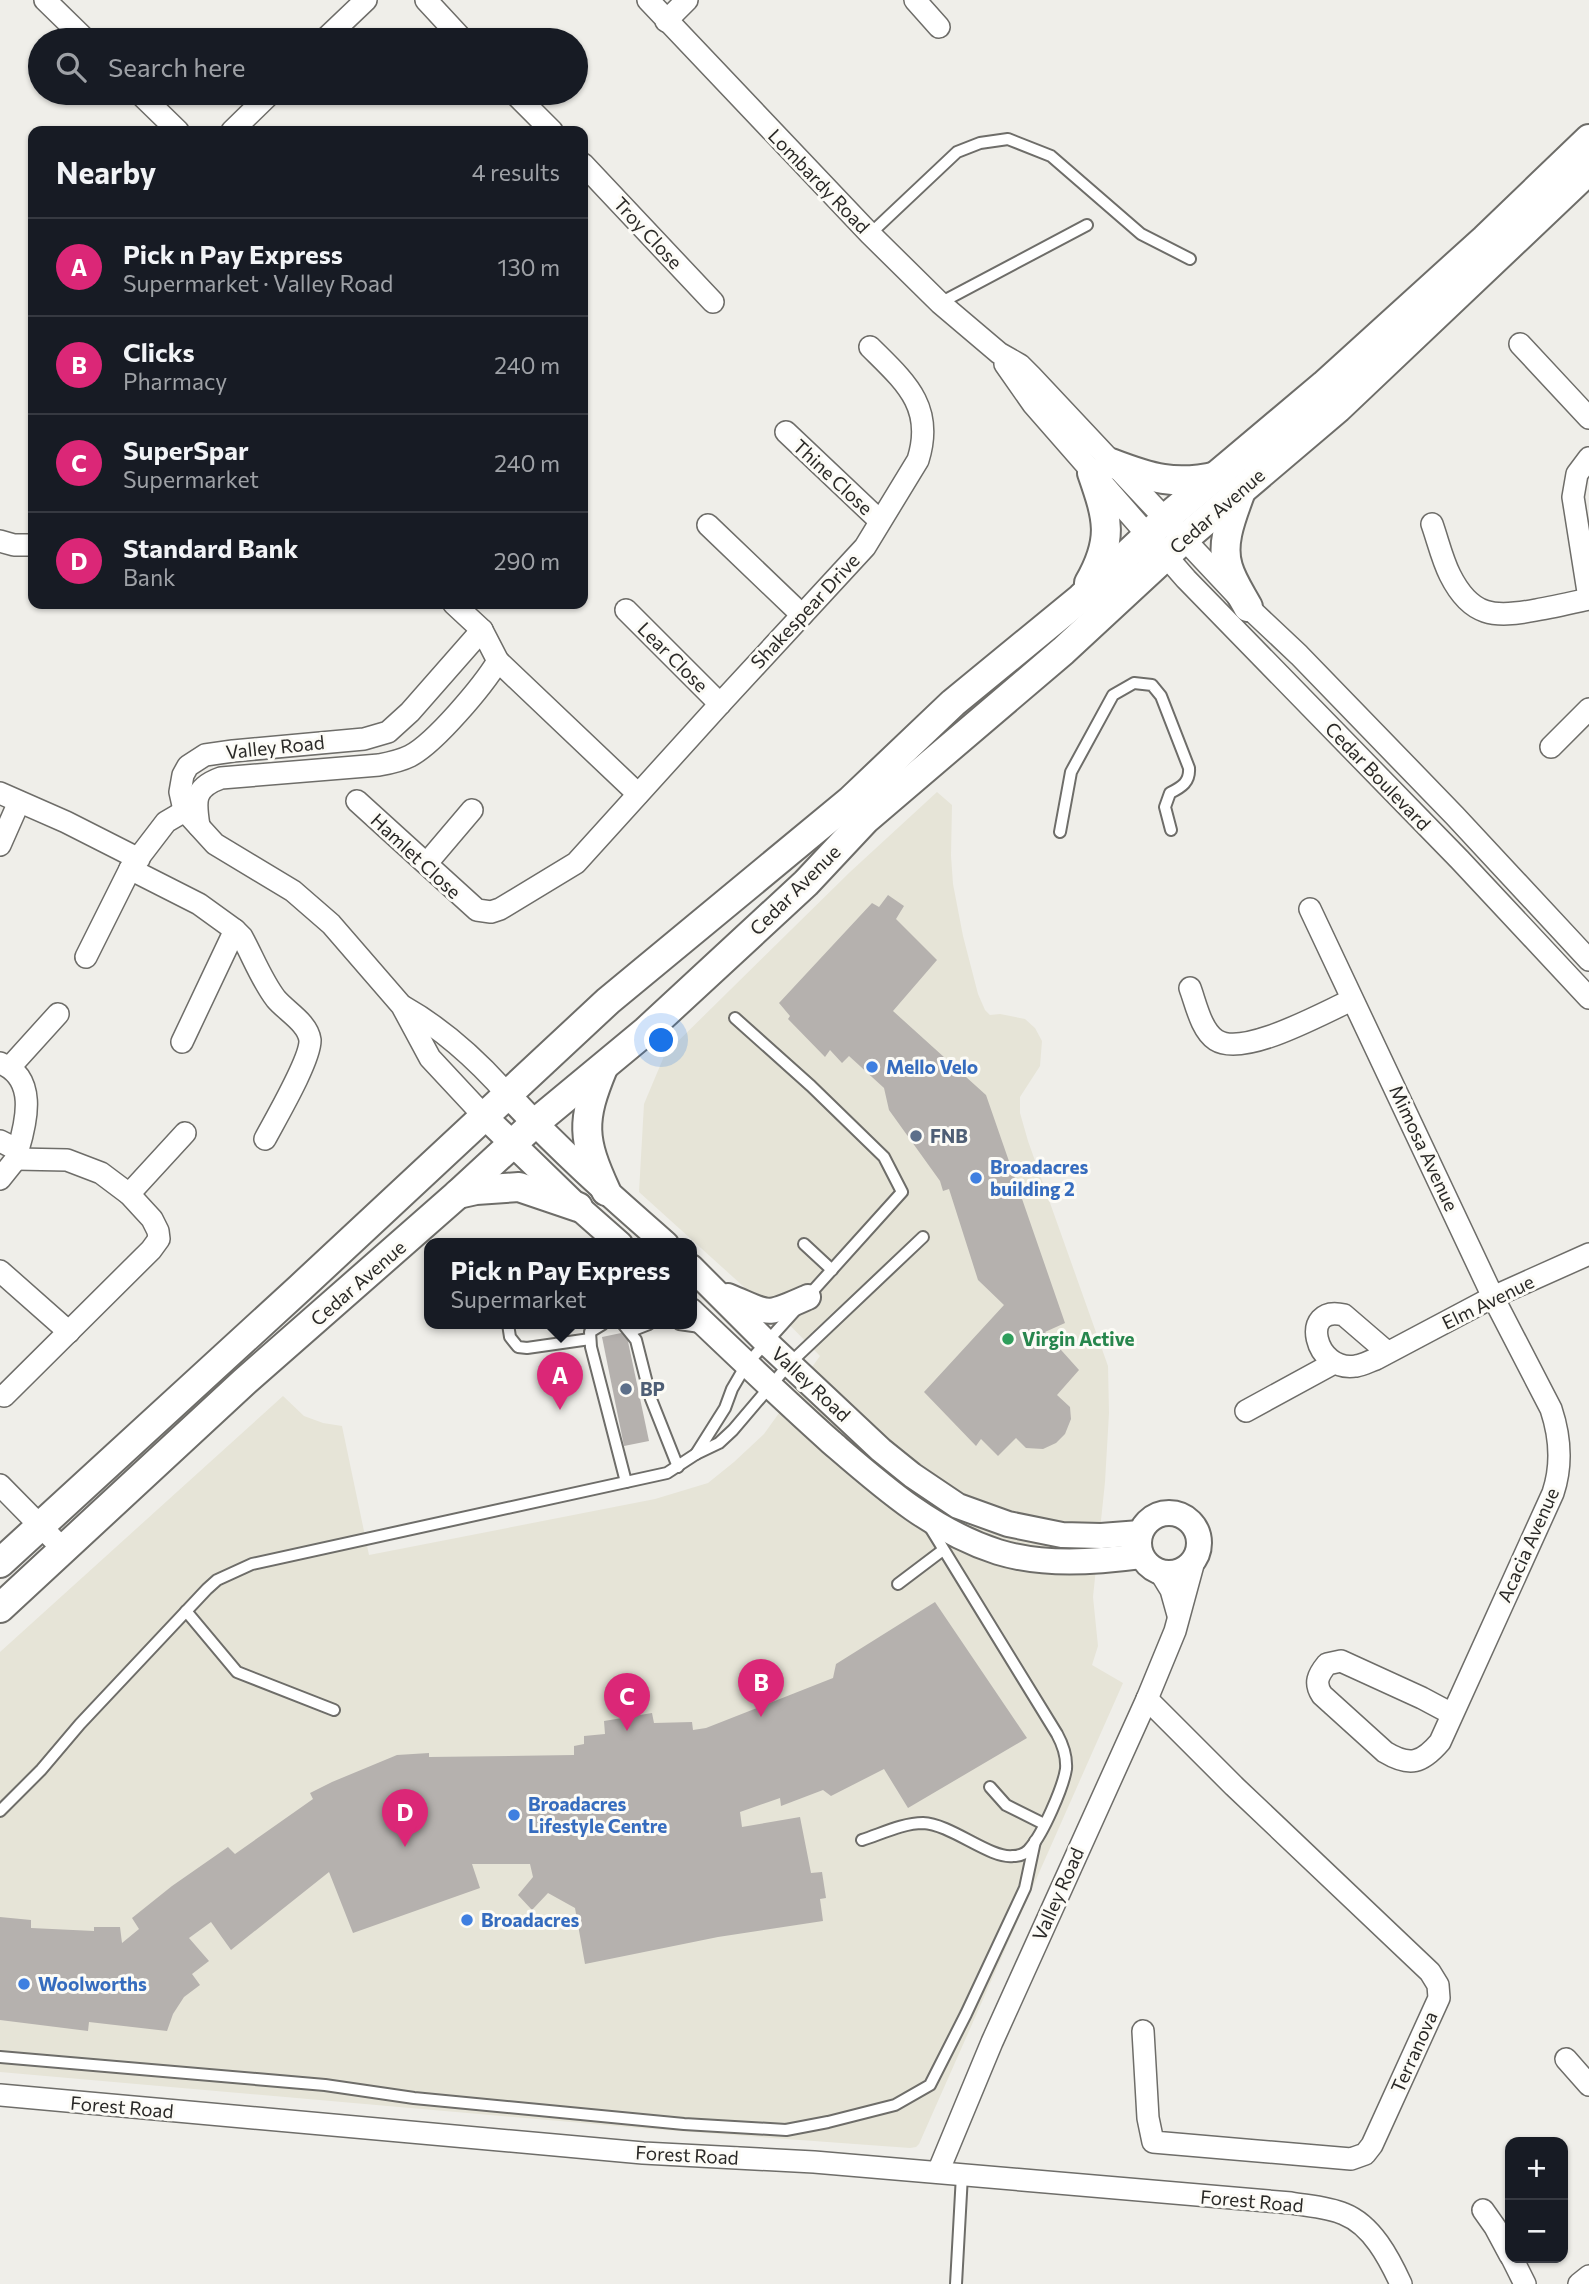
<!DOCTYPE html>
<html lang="en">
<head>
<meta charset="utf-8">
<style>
  body { margin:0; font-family:Commissioner,sans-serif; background:#20242c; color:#f1f3f6 }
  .controls { position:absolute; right:21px; bottom:21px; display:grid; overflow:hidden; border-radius:14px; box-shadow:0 2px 5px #0004 }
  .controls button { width:63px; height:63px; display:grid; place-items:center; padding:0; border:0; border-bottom:2px solid #363941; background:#171b24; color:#f1f3f6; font:35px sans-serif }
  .you { position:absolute; left:662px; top:1041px; width:24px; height:24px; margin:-18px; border:5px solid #fff; border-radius:50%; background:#1a73e8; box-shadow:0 0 0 10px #1a73e833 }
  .badge { display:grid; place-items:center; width:46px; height:46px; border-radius:50%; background:#db2777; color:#fff; font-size:23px; font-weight:700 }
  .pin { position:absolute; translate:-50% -58px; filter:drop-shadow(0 2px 4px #0008) }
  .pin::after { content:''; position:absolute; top:37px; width:24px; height:21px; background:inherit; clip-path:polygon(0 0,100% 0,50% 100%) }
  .popup { position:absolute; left:424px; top:1238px; width:273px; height:91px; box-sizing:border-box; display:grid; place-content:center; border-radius:14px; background:#171b24; filter:drop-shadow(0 2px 5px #0005); font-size:23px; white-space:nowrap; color:#9ea1a6 }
  .popup b { font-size:26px; color:#f1f3f6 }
  .popup::after { content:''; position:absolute; left:50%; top:100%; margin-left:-14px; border:14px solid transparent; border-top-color:#171b24 }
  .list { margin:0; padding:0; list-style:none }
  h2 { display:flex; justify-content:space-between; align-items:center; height:91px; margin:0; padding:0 28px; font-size:30px }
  h2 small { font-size:23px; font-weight:400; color:#9ea1a6 }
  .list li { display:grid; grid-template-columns:46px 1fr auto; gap:21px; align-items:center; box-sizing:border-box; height:98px; padding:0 28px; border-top:2px solid #363941 }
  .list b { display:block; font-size:26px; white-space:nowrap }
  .list p { margin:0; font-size:23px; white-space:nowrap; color:#9ea1a6 }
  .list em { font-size:23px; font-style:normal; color:#9ea1a6 }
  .icon { flex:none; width:38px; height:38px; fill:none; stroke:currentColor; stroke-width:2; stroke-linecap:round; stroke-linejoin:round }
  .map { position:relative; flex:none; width:1589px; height:2284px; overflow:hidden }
  .search { position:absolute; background:#171b24; box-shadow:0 2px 5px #0004; left:28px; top:28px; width:560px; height:77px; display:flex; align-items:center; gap:18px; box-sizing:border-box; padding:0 24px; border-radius:38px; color:#9ea1a6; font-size:26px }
  .panel { position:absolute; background:#171b24; box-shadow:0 2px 5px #0004; left:28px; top:126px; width:560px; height:483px; border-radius:14px }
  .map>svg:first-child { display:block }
</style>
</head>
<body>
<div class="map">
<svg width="1589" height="2284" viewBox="0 0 1589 2284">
  <rect width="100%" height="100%" fill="#efeee9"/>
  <path fill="#e6e4d7" d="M 937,792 L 952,805 L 951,856 L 953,884 L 963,936 L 978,994 L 985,1010 L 990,1015 L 1000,1014 L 1025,1019 L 1035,1028 L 1042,1041 L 1040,1066 L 1020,1097 L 1020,1113 L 1028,1141 L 1108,1366 L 1109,1413 L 1105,1482 L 1093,1597 L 1098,1646 L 1092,1665 L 1123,1683 L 919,2144 L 916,2147 L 910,2148 L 651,2129 L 0,2072 L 0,1652 L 283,1396 L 304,1416 L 323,1423 L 342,1426 L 369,1555 L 655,1499 L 708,1483 L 734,1462 L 764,1434 L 820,1356 L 769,1304 L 754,1296 L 639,1192 L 644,1104 L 665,1054 L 850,872 Z"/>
  <g fill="#b5b1ae">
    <path d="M 888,895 L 904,906 L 896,919 L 937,960 L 893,1011 L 986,1095 L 1065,1323 L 1045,1332 L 1079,1370 L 1057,1395 L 1070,1407 L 1071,1419 L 1065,1434 L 1056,1443 L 1043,1449 L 1026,1448 L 1016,1438 L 998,1456 L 981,1439 L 976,1446 L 924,1392 L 1004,1305 L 978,1280 L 949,1189 L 943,1191 L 940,1181 L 889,1110 L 884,1088 L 849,1056 L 842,1063 L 830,1050 L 825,1057 L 788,1019 L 790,1016 L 779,1003 L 872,903 L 879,907 Z"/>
    <path d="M 626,1332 L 649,1441 L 624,1446 L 602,1337 Z"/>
    <path d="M 935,1602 L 1027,1738 L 908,1808 L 884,1769 L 831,1796 L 823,1790 L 781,1806 L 780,1798 L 740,1812 L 742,1827 L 800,1817 L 811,1873 L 822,1872 L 826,1898 L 820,1899 L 823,1921 L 718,1937 L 585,1964 L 575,1908 L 548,1893 L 532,1910 L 518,1895 L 533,1877 L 530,1864 L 472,1864 L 480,1888 L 353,1933 L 329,1872 L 231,1950 L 211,1922 L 189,1938 L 209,1961 L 192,1974 L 200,1985 L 184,1997 L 173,2014 L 167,2031 L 89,2022 L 88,2031 L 0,2020 L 0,1917 L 31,1920 L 31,1928 L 94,1931 L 94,1927 L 120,1927 L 122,1943 L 139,1929 L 132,1918 L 172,1886 L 228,1847 L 235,1854 L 313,1799 L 310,1793 L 332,1782 L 397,1755 L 429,1753 L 429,1757 L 574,1755 L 574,1746 L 584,1744 L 584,1736 L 605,1734 L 604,1721 L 652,1713 L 654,1723 L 692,1722 L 693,1730 L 706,1728 L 833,1678 L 836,1664 Z"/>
  </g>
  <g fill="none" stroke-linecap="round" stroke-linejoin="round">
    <g stroke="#6e6d69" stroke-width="14">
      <g id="service">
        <path d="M 870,234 L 957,152 L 980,143 L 1008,139 L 1051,156 L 1141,234 L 1190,259"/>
        <path d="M 940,303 L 1087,225"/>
        <path d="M 1060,832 L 1071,772 L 1113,695 L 1134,683 L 1152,685 L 1161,696 L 1189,768 C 1190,782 1182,787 1170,793 L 1165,807 L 1171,830"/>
        <path d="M 804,1244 L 832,1270"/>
        <path d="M 508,1324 L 510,1337 L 518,1347 L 527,1348 L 590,1339"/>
        <path d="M 603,1324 L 590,1332 L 591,1347 L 626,1482"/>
        <path d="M 623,1324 L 636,1340 L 651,1399 L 678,1467"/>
        <path d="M 679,1324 L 700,1327"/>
        <path d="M 631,1331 L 649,1324"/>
        <path d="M 696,1454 L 725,1408 L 732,1389 L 746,1365 L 902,1192 L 884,1157 L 811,1086 L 735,1018"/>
        <path d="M 898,1584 L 943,1550"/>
        <path d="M 186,1611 L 237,1672 L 334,1710"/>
        <path d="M 990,1787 L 1006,1805 L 1044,1824"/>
        <path d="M 0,1811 L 41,1770 L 80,1724 L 207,1589 L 217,1580 L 252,1564 L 667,1473 L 696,1454 L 719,1443 L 733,1430 L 790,1363 L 923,1237"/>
        <path d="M 862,1840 C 881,1834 903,1823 923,1823 C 951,1824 990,1859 1013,1856 C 1020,1856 1027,1853 1031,1847 C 1043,1833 1063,1788 1066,1769 C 1067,1756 1063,1745 1057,1734 L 928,1524"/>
        <path d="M 0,2057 L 325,2085 L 414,2098 L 684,2124 L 786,2130 L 828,2122 L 895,2105 L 930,2085 L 966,2014 L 1025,1888 L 1035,1841"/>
        <path d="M 956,2284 L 962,2175"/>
      </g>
    </g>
    <g stroke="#6e6d69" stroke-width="24">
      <g id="minor">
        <path d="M 45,0 L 86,40"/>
        <path d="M 426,0 L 463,40"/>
        <path d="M 648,0 L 870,234 L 940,303 L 999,353 L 1020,365 L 1031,376 L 1248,607 L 1299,655 L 1455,816 L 1589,960"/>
        <path d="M 915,0 L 939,27"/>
        <path d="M 666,21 L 687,0"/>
        <path d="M 324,40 L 366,0"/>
        <path d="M 139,93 L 178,131"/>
        <path d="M 514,93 L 552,131"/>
        <path d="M 232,131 L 271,93"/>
        <path d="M 583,164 L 713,302"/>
        <path d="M 1520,344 L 1589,418"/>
        <path d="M 1005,364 L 1033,404 L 1186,579 L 1460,860 L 1589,998"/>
        <path d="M 786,432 L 880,521"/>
        <path d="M 1589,458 L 1577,474 L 1573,497 L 1589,598"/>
        <path d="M 1432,524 C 1438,541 1442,559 1450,575 C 1471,617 1494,618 1536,610 C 1554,607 1571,603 1589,599"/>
        <path d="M 708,525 L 802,615"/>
        <path d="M 0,541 L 14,545 L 33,545"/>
        <path d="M 454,604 L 482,630 L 498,661 L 638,794"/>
        <path d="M 626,610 L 720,704"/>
        <path d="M 482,630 L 410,712 L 388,732 L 364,739 L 233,751 L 205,755 L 188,766 L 183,775 L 180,792 L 184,810 L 215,844 L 293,891 L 331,924 L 402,1006 L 430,1058 L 485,1117"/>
        <path d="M 1551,747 L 1589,709"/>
        <path d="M 0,793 L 66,822 L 139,859"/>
        <path d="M 357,801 L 477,910 L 491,912 L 500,909 L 576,863 L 720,704 L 865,547 L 918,460 C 935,406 904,381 870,347"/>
        <path d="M 199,826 C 195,801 193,788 221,778 L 379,765 C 390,763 400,761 410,756 C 435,743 483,686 498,661"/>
        <path d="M 0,845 L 19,802"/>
        <path d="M 427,863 L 472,810"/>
        <path d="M 130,869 L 199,904 L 235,930 L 182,1042"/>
        <path d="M 1310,909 L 1493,1297 L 1551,1409 C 1560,1436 1562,1466 1553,1493 L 1440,1742 C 1422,1763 1410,1767 1385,1752 L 1322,1695 C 1314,1683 1318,1675 1327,1664 L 1341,1661 L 1422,1698 L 1452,1714"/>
        <path d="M 235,930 L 242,937 C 253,957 262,981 276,999 C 286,1011 308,1023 310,1040 C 311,1059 275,1120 265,1139"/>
        <path d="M 86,957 L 130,869 L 166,822 L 195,805"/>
        <path d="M 1190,988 C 1196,1004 1201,1030 1216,1040 C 1244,1058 1324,1012 1352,1000"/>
        <path d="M 404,1007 C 443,1029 479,1062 508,1095"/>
        <path d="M 0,1063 C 37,1077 27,1120 18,1150"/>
        <path d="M 10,1067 L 58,1014"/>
        <path d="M 0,1141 L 18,1150 L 16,1159 L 0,1179"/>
        <path d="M 129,1194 L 185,1133"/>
        <path d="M 0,1271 L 69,1332"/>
        <path d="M 1387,1352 L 1344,1315 C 1299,1304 1314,1373 1356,1366 C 1363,1365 1370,1361 1376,1359 L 1493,1297 L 1589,1254"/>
        <path d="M 4,1396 L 151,1250 L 159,1239 L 158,1231 L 152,1219 L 129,1194 L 101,1173 L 67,1160 L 16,1159"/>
        <path d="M 1246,1411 L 1334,1363"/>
        <path d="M 0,1485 L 64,1550"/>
        <path d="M 1160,1572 L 1171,1590 L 1178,1615"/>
        <path d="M 1143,2031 L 1148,2118 L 1153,2142 L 1351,2159 L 1365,2154 L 1372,2145 L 1439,1998 L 1438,1985 L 1430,1972 L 1234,1786 L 1147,1699"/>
        <path d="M 1566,2059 L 1589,2085"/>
        <path d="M 0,2095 L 643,2153 L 814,2162 L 1291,2203 C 1308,2206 1328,2207 1344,2214 C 1372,2225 1389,2258 1401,2284"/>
        <path d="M 938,2172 L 992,2042 L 1147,1699 L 1175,1631 L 1194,1561"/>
        <path d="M 1483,2210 L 1495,2227 L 1510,2255"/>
        <path d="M 1512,2258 L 1525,2284"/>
        <path d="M 1579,2284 L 1589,2276"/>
      </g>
    </g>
    <g stroke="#6e6d69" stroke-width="28">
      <g id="tertiary">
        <path d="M 508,1095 C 557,1148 611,1196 666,1244"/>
        <path d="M 485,1117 L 578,1207 L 620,1244"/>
        <path d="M 691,1267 L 767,1343 L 881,1450 L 912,1475 L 958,1506 L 1008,1524 L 1062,1535 L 1101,1536 L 1140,1533"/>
        <path d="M 728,1296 C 772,1314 763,1317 808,1297"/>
        <path d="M 691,1311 C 737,1355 783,1399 831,1442 C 882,1486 932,1531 998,1552 C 1044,1566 1095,1562 1141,1556"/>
        <circle cx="1169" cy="1543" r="30"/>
      </g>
    </g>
    <g stroke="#6e6d69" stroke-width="32">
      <g id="secondary">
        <path d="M 1111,463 C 1150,478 1175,486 1217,476"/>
        <path d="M 1241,491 C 1233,514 1220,542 1228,567 C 1232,581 1241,594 1248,607"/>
        <path d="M 1089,583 C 1114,539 1108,519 1092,473"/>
        <path d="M 603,1068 C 581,1121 582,1139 606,1191"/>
        <path d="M 458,1194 L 476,1190 L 519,1187 L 578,1207"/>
        <path d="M 0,1563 L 300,1288 L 608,1001 L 851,800 L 953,703 L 1081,598 L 1166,518 L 1324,385 L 1485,239 L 1589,139"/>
        <path d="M 0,1608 L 244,1382 L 458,1194 L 535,1123 L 646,1031 L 806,883 L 866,819 L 1063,651 L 1184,539 L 1338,408 L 1589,170"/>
      </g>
    </g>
    <use href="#service" stroke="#fff" stroke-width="10"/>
    <use href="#minor" stroke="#fff" stroke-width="21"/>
    <use href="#tertiary" stroke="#fff" stroke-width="24"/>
    <use href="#secondary" stroke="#fff" stroke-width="28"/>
  </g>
  <g fill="#3f7fe0" stroke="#fcfbf6" stroke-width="2.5">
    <circle cx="872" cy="1067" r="7"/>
    <circle cx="976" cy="1178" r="7"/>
    <circle cx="514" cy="1815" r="7"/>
    <circle cx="467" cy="1920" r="7"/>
    <circle cx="24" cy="1984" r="7"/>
  </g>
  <g fill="#5c6f8a" stroke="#fcfbf6" stroke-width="2.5">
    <circle cx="916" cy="1136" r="7"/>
    <circle cx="626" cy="1389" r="7"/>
  </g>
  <circle fill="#2e9e5b" stroke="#fcfbf6" stroke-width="2.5" cx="1008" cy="1339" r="7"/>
  <g text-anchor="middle" stroke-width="6" stroke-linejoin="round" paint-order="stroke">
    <g font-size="19" fill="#2a2927" stroke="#fcfbf6">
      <text transform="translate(819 181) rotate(46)" y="7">Lombardy Road</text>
      <text transform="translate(648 233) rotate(47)" y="7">Troy Close</text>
      <text transform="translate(833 477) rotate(43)" y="7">Thine Close</text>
      <text transform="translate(1217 511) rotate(-41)" y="7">Cedar Avenue</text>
      <text transform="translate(805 611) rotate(-47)" y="7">Shakespear Drive</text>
      <text transform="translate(673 657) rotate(45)" y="7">Lear Close</text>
      <text transform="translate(275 747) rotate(-6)" y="7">Valley Road</text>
      <text transform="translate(1378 776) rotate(46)" y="7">Cedar Boulevard</text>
      <text transform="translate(416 856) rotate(43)" y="7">Hamlet Close</text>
      <text transform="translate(795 890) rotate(-45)" y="7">Cedar Avenue</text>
      <text transform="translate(1424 1148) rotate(65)" y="7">Mimosa Avenue</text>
      <text transform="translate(358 1283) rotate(-41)" y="7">Cedar Avenue</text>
      <text transform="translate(1488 1302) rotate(-26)" y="7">Elm Avenue</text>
      <text transform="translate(811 1384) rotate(43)" y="7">Valley Road</text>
      <text transform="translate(1528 1545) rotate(-66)" y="7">Acacia Avenue</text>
      <text transform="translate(1058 1894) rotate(-66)" y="7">Valley Road</text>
      <text transform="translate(1414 2052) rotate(-66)" y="7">Terranova</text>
      <text transform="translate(122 2107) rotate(5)" y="7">Forest Road</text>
      <text transform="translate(687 2155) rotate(3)" y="7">Forest Road</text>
      <text transform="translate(1252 2201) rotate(5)" y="7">Forest Road</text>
    </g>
    <g font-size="19" font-weight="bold" fill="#366cbe" stroke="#fcfbf6" text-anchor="start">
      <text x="886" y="1074">Mello Velo</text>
      <text x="990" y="1174">Broadacres<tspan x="990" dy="22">building 2</tspan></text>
      <text x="528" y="1811">Broadacres<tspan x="528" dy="22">Lifestyle Centre</tspan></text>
      <text x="481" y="1927">Broadacres</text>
      <text x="38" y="1991">Woolworths</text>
    </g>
    <g font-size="19" font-weight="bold" fill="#4e5e75" stroke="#fcfbf6" text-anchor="start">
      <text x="930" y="1143">FNB</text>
      <text x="640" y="1396">BP</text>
    </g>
    <g font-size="19" font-weight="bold" fill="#27864d" stroke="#fcfbf6" text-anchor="start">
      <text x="1022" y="1346">Virgin Active</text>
    </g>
  </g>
</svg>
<div class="controls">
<button>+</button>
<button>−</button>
</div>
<div class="you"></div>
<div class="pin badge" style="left:560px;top:1410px">A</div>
<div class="popup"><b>Pick n Pay Express</b>Supermarket</div>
<div class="pin badge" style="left:761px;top:1717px">B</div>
<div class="pin badge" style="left:627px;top:1731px">C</div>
<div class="pin badge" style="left:405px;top:1847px">D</div>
<div class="search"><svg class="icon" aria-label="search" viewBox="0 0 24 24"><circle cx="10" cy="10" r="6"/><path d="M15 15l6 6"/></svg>Search here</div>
<section class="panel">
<h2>Nearby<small>4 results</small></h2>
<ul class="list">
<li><span class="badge">A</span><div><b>Pick n Pay Express</b><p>Supermarket · Valley Road</p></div><em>130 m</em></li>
<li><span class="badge">B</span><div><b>Clicks</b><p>Pharmacy</p></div><em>240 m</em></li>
<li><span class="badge">C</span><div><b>SuperSpar</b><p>Supermarket</p></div><em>240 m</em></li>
<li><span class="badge">D</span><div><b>Standard Bank</b><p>Bank</p></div><em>290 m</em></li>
</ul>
</section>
</div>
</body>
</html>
